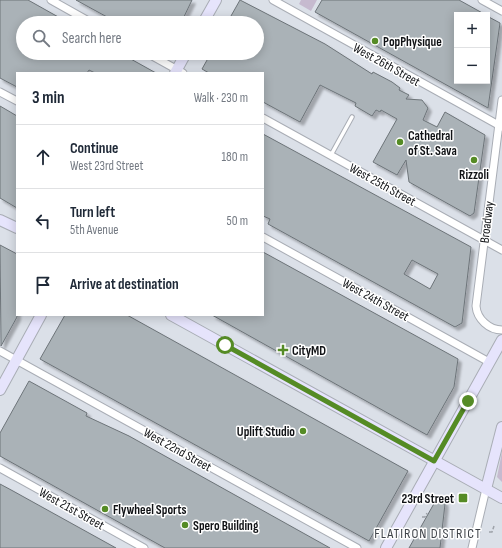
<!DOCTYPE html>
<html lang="en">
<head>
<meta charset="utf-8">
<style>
  body { margin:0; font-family:"Sofia Sans Condensed",sans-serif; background:#f6f6f7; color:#1f2937 }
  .controls { position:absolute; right:12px; top:12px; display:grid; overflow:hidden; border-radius:0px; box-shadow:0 2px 10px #0003 }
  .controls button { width:36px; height:36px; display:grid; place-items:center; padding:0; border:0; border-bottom:1px solid #e0e1e3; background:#fff; color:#1f2937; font:20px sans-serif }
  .stop { position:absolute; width:12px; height:12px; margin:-9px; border:3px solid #558b25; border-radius:50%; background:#fff }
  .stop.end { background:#558b25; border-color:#fff; box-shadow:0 1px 4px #0008 }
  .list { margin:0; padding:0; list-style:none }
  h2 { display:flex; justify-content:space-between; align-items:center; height:52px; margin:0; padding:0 16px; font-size:17px }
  h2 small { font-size:13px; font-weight:400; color:#747a83 }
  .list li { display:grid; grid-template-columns:26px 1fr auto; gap:12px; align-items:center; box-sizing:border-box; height:64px; padding:0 16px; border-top:1px solid #e0e1e3 }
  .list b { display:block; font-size:15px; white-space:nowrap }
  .list p { margin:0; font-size:13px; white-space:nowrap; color:#747a83 }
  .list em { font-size:13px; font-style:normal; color:#747a83 }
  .icon { flex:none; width:22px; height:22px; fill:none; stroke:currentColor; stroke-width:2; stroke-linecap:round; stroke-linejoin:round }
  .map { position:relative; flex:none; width:502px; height:548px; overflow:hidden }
  .search { position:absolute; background:#fff; box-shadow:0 2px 10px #0003; left:16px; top:16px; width:248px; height:44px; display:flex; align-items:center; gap:10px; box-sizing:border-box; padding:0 14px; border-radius:22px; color:#747a83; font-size:15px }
  .panel { position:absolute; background:#fff; box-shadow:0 2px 10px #0003; left:16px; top:72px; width:248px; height:244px; border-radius:0px }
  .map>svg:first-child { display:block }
</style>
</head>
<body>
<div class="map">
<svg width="502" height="548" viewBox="0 0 502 548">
  <defs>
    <filter id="shadow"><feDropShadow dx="3.5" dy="3.5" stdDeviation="1" flood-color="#0004"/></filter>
  </defs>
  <rect width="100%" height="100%" fill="#dbe0e8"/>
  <g fill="#c6bacf">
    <path d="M 301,0 L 317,0 L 311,11 L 299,4 Z"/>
    <path d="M 502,452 L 502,482 L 497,477 Z"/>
  </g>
  <g fill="#aab2b7" stroke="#6d7479" fill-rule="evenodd" filter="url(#shadow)">
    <path d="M 0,0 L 28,0 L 69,23 L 23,23 L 23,53 L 120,53 L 156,73 L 95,73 L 89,70 L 87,73 L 17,73 L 17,87 L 0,78 Z"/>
    <path d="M 76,0 L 192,0 L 181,23 L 118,23 Z"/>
    <path d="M 240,0 L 325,44 L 372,74 L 373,72 L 392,82 L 400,88 L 399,90 L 409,95 L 406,99 L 422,100 L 428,108 L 423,120 L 437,127 L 445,112 L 485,135 L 474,213 L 470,216 L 409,182 L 406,160 L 397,175 L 373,162 L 397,119 L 381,110 L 380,112 L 376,110 L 372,116 L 355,106 L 356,103 L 320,85 L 300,122 L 263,102 L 263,73 L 209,73 L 202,69 L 211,53 L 257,53 L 257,23 L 227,23 Z"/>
    <path d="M 322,0 L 459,0 L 486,15 L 457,15 L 457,81 L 487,81 L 487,16 L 500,23 L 488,108 L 315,12 Z"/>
    <path d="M 0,106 L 17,116 L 17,208 L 0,198 Z"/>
    <path d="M 263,134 L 471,247 L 462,323 L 455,327 L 268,224 L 270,219 L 263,216 ZM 412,260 L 438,274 L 430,289 L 404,274 Z"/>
    <path d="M 0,245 L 17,254 L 17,317 L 1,346 Z"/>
    <path d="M 263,252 L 458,359 L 454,387 L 427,435 L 212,315 L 263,315 Z"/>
    <path d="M 65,315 L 127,315 L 408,471 L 369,541 L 40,359 Z"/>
    <path d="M 29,381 L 87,413 L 86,416 L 129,436 L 330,548 L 165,548 L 0,456 L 0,433 Z"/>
    <path d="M 0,484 L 13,491 L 116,548 L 0,548 Z"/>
    <path d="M 438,499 L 443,500 L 445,504 L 440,548 L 409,548 L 436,500 Z"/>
  </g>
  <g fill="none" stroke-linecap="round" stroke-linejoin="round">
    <g stroke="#a9adb5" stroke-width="5.5">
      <path id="lane" d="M 331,155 L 352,117"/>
    </g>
    <g stroke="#a9adb5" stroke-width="9">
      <g id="street">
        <path d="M 51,0 L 92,23"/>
        <path d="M 273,0 L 502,127"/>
        <path d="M 482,0 L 502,11"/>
        <path d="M 147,53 L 183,73"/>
        <path d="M 0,92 L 17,101"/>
        <path d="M 502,100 L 476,306 C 477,319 489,330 502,330"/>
        <path d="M 263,118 L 502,250"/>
        <path d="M 263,237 L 489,362"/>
        <path d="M 0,351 L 357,548"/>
        <path d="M 0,468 L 144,548"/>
        <path d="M 472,548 L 486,489"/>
      </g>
    </g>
    <g stroke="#a9adb5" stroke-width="12">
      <g id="secondary">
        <path d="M 203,23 L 216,0"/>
        <path d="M 175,73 L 186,53"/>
        <path d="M 0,220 L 17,228"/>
        <path d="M 171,315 L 502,498"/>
        <path d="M 0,390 L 41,315"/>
        <path d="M 486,489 L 502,427"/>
        <path d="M 386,548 L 502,340"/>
      </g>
    </g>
    <g stroke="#9ea2a9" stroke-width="1.5" stroke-dasharray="4 2" stroke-linecap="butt">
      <path d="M 422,517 L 425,517 L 427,513"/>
      <path d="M 489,532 L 492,532 L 494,526"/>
    </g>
    <use href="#lane" stroke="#fff" stroke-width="3.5"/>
    <use href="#street" stroke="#fff" stroke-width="7"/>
    <use href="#secondary" stroke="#e6e4fc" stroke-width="10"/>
  </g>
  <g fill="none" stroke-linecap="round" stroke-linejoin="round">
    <path stroke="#558b25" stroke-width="5" d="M 225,345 L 434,461 L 468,401"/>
  </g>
  <g fill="#558b25" stroke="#fff" stroke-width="1.5">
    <circle cx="375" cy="41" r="4"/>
    <circle cx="400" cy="142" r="4"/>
    <circle cx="474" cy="160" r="4"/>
    <path d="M281 344h4v4h4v4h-4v4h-4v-4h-4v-4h4z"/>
    <circle cx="303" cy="431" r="4"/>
    <rect x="458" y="493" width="10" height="10" rx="2"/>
    <circle cx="105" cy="509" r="4"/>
    <circle cx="185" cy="525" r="4"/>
  </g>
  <g text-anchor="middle" stroke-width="3" stroke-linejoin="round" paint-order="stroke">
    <g font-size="13" font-weight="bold" fill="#101215" stroke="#fff" text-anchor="start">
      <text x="383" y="46">PopPhysique</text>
      <text x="408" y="140">Cathedral<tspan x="408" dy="15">of St. Sava</tspan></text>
      <text x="474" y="179" text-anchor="middle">Rizzoli</text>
      <text x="292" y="355">CityMD</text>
      <text x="295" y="436" text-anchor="end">Uplift Studio</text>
      <text x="454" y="503" text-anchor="end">23rd Street</text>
      <text x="113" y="514">Flywheel Sports</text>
      <text x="193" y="530">Spero Building</text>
    </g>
    <g font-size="13" fill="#101215" stroke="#fff">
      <text transform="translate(387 64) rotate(29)" y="5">West 26th Street</text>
      <text transform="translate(383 184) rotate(29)" y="5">West 25th Street</text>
      <text transform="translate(486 222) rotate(-83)" y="5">Broadway</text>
      <text transform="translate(376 299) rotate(29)" y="5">West 24th Street</text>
      <text transform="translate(178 449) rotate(29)" y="5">West 22nd Street</text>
      <text transform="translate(72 508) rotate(29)" y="5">West 21st Street</text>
    </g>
    <g font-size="14" letter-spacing="1" fill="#3f4349" stroke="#fff">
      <text x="428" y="538">FLATIRON DISTRICT</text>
    </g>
  </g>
</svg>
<div class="controls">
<button>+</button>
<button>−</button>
</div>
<div class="stop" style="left:225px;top:345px"></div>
<div class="stop end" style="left:468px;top:401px"></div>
<div class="search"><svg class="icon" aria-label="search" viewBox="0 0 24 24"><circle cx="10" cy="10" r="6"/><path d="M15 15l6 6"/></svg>Search here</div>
<section class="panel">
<h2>3 min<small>Walk · 230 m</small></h2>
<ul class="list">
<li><svg class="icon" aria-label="ahead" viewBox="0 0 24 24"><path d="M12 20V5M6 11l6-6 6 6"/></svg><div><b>Continue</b><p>West 23rd Street</p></div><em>180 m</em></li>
<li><svg class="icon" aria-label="left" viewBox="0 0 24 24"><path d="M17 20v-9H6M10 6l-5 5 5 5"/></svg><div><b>Turn left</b><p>5th Avenue</p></div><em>50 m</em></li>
<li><svg class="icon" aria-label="arrive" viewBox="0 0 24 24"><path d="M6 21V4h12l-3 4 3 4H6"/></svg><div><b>Arrive at destination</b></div></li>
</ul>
</section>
</div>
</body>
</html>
